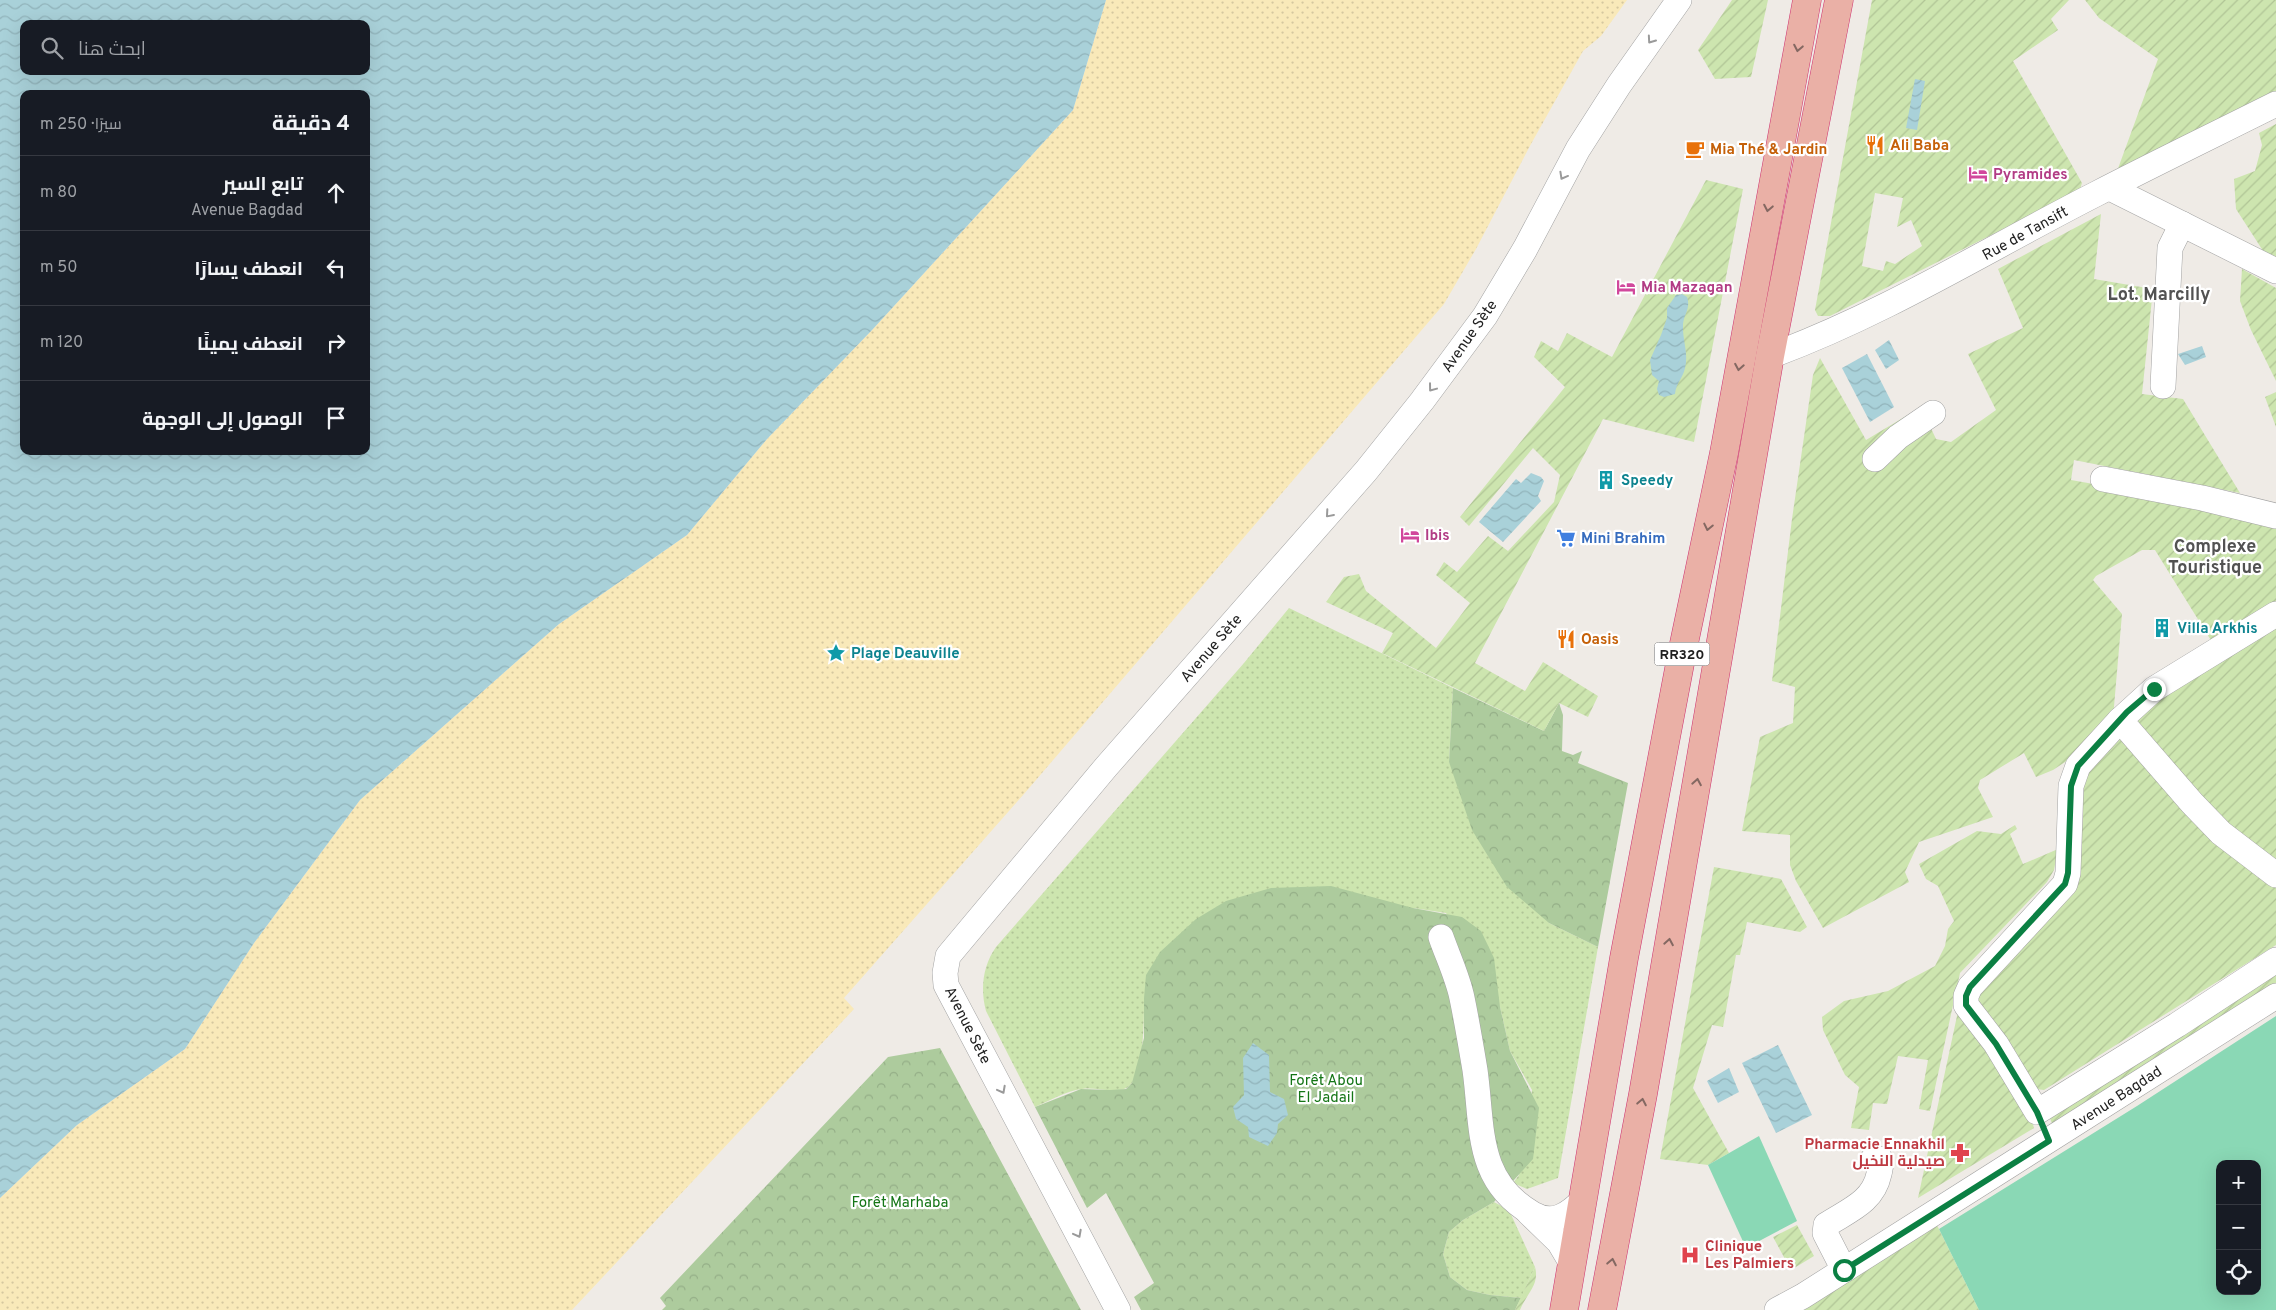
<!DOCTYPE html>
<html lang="ar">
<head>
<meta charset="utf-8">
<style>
  body { margin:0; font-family:Overpass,Cairo,sans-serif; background:#242831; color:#f1f3f6; direction:rtl }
  .controls { position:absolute; right:15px; bottom:15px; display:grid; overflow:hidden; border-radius:10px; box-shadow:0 5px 20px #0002 }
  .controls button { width:45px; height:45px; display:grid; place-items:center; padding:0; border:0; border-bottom:1px solid #363941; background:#171b24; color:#f1f3f6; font:25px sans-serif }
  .stop { position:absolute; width:15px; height:15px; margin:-11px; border:4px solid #0b8043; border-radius:50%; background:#fff }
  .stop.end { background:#0b8043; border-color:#fff; box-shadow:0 1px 5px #0008 }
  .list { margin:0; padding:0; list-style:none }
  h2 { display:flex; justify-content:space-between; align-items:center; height:65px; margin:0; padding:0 20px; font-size:21px }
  h2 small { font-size:16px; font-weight:400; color:#9ea1a6 }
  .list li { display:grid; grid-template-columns:32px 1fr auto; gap:15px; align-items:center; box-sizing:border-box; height:75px; padding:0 20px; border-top:1px solid #363941 }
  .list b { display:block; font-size:19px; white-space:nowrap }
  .list p { margin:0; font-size:16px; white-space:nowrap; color:#9ea1a6 }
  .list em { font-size:16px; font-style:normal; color:#9ea1a6 }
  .icon { flex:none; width:28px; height:28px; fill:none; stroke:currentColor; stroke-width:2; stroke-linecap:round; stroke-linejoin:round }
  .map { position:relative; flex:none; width:2276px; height:1310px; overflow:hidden; direction:ltr }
  .search { position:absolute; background:#171b24; box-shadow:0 5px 20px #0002; left:20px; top:20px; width:350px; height:55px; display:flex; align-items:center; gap:12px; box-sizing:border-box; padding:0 18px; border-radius:10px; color:#9ea1a6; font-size:19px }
  .panel { position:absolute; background:#171b24; box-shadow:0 5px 20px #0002; left:20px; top:90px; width:350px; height:365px; border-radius:10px; direction:rtl }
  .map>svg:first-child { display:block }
</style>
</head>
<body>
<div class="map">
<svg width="2276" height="1310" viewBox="0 0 2276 1310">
  <defs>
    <pattern id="grass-dots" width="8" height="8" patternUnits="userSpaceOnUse" patternTransform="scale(1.25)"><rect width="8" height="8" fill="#cde5af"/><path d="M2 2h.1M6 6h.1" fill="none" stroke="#b0c496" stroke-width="1.8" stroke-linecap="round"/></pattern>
    <pattern id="forest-crowns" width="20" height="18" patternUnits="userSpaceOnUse" patternTransform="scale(1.25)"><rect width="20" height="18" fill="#adcb9d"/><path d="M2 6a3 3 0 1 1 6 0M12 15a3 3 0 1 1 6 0" fill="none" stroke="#94ae87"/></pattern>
    <pattern id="sand-dots" width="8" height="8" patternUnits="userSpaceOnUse" patternTransform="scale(1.25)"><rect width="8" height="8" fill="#f9e9b9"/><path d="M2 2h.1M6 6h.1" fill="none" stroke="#d5c79f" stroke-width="1.8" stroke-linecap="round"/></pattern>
    <pattern id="garden-furrows" width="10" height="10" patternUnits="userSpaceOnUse" patternTransform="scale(1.25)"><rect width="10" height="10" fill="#cde5af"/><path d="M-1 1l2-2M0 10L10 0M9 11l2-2" fill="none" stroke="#b0c496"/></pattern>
    <pattern id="water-waves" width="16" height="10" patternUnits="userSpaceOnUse" patternTransform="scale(1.25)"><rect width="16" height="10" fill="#a9d1d9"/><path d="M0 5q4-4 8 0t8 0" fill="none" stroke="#91b3ba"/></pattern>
  </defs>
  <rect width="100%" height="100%" fill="#efebe6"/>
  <g fill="url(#grass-dots)">
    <path d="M 1289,608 L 1453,688 L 1449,762 L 1549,923 L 1598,947 L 1558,1178 L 1527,1189 L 1513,1183 L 1519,1175 L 1532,1090 L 1510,1051 L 1500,1007 L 1446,913 L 1413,908 L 1144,998 C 1144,1016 1145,1084 1124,1089 C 1110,1093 1096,1087 1082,1089 C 1066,1091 1049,1101 1035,1107 L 986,1011 C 980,989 983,965 996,947 L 1244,663 Z"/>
    <path d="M 1494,1202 L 1509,1210 L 1535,1267 L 1521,1298 L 1490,1295 L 1467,1290 L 1450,1277 L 1443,1254 L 1449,1232 L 1463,1220 Z"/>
  </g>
  <g fill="url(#forest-crowns)">
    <path d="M 1453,688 L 1544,731 L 1559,703 L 1563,715 L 1562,751 L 1573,755 L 1582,751 L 1578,763 L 1628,783 L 1598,947 L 1549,923 L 1507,887 L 1472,830 L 1449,762 Z"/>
    <path d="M 1331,886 L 1413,908 L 1462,917 L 1481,931 L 1494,958 L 1500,1007 L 1510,1051 L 1539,1108 L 1533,1159 L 1494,1202 L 1463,1220 L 1449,1232 L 1443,1254 L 1450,1277 L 1467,1290 L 1490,1295 L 1521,1298 L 1515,1310 L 1141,1310 L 1134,1297 L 1154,1283 L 1106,1193 L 1087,1208 L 1035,1107 L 1081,1089 L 1110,1090 L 1126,1089 L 1132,1083 L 1144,1038 L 1144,998 L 1146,975 L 1160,952 L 1196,919 L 1226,901 L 1271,888 Z"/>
    <path d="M 940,1048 L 1081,1310 L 662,1310 L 666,1306 L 660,1298 L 888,1057 Z"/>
  </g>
  <path fill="url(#sand-dots)" d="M 1106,0 L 1627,0 L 1601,36 L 1583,51 L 1531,144 L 1476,249 L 1444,304 L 1024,794 L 844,998 L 854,1009 L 572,1310 L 0,1310 L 0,1198 L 77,1125 L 185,1049 L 254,943 L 360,800 L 559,624 L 687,535 L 767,439 L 873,329 L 1073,110 Z"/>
  <g fill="url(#garden-furrows)" fill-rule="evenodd">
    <path d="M 1732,0 L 1768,0 L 1751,77 L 1715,79 L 1698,50 Z"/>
    <path d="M 1872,0 L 2069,0 L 2051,19 L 2058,30 L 2013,61 L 2082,183 L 2080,189 L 2075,193 L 1830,316 L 1818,316 L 1815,310 ZM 1875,193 L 1903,198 L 1897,227 L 1911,220 L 1922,246 L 1895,264 L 1886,261 L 1883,271 L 1862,266 Z"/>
    <path d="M 2085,0 L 2276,0 L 2276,92 L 2116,174 L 2158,59 L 2099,18 Z"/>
    <path d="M 2276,124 L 2276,262 L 2267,257 L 2236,209 L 2234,179 L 2255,171 L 2262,145 L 2259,133 Z"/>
    <path d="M 1706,180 L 1743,189 L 1694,442 L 1603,419 L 1475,663 L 1525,691 L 1543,662 L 1598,696 L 1588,717 L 1559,703 L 1544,731 L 1382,653 L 1393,633 L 1326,602 L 1344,577 L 1359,574 L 1366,591 L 1436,648 L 1470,603 L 1436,575 L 1444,562 L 1457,572 L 1488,536 L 1508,551 L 1554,502 L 1560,475 L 1533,448 L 1469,526 L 1460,517 L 1565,387 L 1534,357 L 1541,341 L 1558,351 L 1567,333 L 1612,357 Z"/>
    <path d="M 2101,214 L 2094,279 L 2153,289 L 2142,394 L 2183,399 L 2240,493 L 2074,460 L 2071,480 L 2167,497 L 2276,525 L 2276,608 L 2212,642 L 2155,550 L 2142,550 L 2096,576 L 2093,580 L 2122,614 L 2113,718 L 2065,762 L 2053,770 L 2036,777 L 2024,753 L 1980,780 L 1978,788 L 1993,817 L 1919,842 L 1905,872 L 1909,882 L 1823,928 L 1796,881 L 1790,865 L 1790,835 L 1742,831 L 1760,737 L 1793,723 L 1795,687 L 1772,681 L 1792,519 L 1813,375 L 1820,358 L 1866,440 L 1921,407 L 1936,439 L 1951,442 L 1996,410 L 1968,354 L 2023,328 L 1998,269 Z"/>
    <path d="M 2242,269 L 2276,288 L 2276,381 L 2251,330 L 2240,301 Z"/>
    <path d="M 2276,392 L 2276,427 L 2265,397 Z"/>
    <path d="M 2276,621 L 2276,863 C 2248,841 2219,822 2195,795 C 2174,772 2162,743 2137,723 L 2137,709 Z"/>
    <path d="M 2117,733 L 2276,885 L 2276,945 L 2044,1090 L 2036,1089 L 1974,1002 L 1975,990 L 2070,888 L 2081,779 Z"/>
    <path d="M 2015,825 L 2017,829 L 2010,834 L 2023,864 L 2058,849 L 2054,870 L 2047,882 L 1960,973 L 1930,1111 L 1919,1109 L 1928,1060 L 1898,1056 L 1887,1104 L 1873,1103 L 1869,1130 L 1851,1128 L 1859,1087 L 1845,1075 L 1823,1030 L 1822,1017 L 1844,1001 L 1888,991 L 1935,966 L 1945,946 L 1948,929 L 1954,921 L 1938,886 L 1926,879 L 1919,864 L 1977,831 L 2001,834 Z"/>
    <path d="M 1714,867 L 1781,879 L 1807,927 L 1800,932 L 1747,922 L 1740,955 L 1736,955 L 1723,1027 L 1712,1025 L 1693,1088 L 1729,1153 L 1708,1165 L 1660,1159 Z"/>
    <path d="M 2276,969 L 2276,990 L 2055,1131 L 2049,1116 Z"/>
    <path d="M 1960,1002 L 2030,1114 L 2034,1128 L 1918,1198 Z"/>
    <path d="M 1935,1221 L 1979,1310 L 1784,1310 Z"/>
    <path d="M 1797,1225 L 1814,1256 L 1791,1270 L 1773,1237 Z"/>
    <path d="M 1535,1267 C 1540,1285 1526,1294 1520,1310 L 1515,1310 Z"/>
  </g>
  <g fill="#8ad8b5" fill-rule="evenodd">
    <path d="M 2276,1016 L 2276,1310 L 1979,1310 L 1939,1229 L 2137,1106 ZM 2220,1164 L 2257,1164 L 2257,1291 L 2220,1291 Z"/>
    <path d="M 1759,1136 L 1797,1221 L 1746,1248 L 1708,1165 Z"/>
  </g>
  <g fill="url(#water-waves)" fill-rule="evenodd">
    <path d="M 0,0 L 1106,0 L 1073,110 L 873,329 L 767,439 L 687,535 L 559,624 L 360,800 L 254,943 L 185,1049 L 77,1125 L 0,1198 ZM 24,24 L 366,24 L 366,71 L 24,71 ZM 24,94 L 366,94 L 366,451 L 24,451 Z"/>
    <path d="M 1915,79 L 1925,81 L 1917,130 L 1906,128 Z"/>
    <path d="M 1682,294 L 1687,297 C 1691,308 1684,314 1683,324 C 1682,339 1689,354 1685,368 C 1683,378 1676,383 1675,394 L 1664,397 L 1659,395 L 1657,389 L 1659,381 L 1652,375 L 1650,360 L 1661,335 L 1667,318 L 1667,308 L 1676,295 Z"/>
    <path d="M 1889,340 L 1899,360 L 1886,369 L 1875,350 Z"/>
    <path d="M 2202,346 L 2206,357 L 2185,365 L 2178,354 Z"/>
    <path d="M 1867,354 L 1894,407 L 1870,422 L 1842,368 Z"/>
    <path d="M 1531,473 L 1541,477 L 1544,481 L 1538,496 L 1541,501 L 1503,542 L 1479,522 L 1516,479 L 1521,483 Z"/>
    <path d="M 1253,1043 L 1269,1055 L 1270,1092 L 1284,1099 L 1288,1115 L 1278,1124 L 1277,1133 L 1268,1146 L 1249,1137 L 1248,1127 L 1236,1119 L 1233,1107 L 1244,1095 L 1243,1058 Z"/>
    <path d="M 1778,1045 L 1812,1115 L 1776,1133 L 1742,1063 Z"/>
    <path d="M 1729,1068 L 1739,1092 L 1718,1103 L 1707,1081 Z"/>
  </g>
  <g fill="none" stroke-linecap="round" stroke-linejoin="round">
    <g stroke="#a3a3a3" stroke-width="26">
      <g id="minor">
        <path d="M 2110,188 L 2276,271"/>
        <path d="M 1770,356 C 1885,314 1988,249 2096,194 C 2156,163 2216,134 2276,104"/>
        <path d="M 2163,386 L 2170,248 L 2182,224"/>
        <path d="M 1875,459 L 1898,437 L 1933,413"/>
        <path d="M 2103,479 L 2202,498 L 2276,516"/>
        <path d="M 2276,614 L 2154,689 L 2120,720 L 2192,803 L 2221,833 L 2276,875"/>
        <path d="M 2120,720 L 2078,766 L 2071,786 L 2068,873 L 2065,884 L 1970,987 L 1966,996 L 1966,1005 L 1996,1044 L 2037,1112 L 2177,1025 L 2276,960"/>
        <path d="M 1441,937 C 1448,957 1458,978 1462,998 C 1467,1022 1471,1046 1475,1070 C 1483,1127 1475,1181 1533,1214 C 1553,1226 1569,1214 1583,1200"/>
        <path d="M 1529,1213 L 1559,1242 L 1572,1264"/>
        <path d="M 1844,1270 L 1825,1233 L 1826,1225 C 1849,1210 1873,1202 1879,1174 C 1880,1169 1882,1164 1880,1159 L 1873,1159"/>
        <path d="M 1118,1310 L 946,985 L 945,973 L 948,956 L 1106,767 L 1366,471 L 1422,401 L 1485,316 L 1525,249 L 1578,149 L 1619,85 L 1679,0"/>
        <path d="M 1777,1310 L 1803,1296 L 2276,996"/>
      </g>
    </g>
    <g stroke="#ce3270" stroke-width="29">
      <g id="trunk">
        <path d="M 1564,1310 L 1624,958 L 1682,653 L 1724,453 L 1807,0"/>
        <path d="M 1602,1310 L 1643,1094 L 1770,356 L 1839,0"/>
      </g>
    </g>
    <use href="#minor" stroke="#fff" stroke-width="25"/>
    <use href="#trunk" stroke="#eab0a6" stroke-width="28"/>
  </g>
  <defs><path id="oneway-chevron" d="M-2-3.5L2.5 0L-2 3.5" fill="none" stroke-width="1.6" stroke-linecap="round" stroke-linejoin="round" transform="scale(1.25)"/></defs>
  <g stroke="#9a9a9a">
    <use href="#oneway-chevron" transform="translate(1651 40) rotate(125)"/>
    <use href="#oneway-chevron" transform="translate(1563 176) rotate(119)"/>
    <use href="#oneway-chevron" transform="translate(1432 388) rotate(127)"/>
    <use href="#oneway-chevron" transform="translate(1329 514) rotate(131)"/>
    <use href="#oneway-chevron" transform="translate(1002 1090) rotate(62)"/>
    <use href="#oneway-chevron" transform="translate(1078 1234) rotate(62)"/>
  </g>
  <g stroke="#846862">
    <use href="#oneway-chevron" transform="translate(1798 48) rotate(101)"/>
    <use href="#oneway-chevron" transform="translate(1768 208) rotate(101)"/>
    <use href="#oneway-chevron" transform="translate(1739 367) rotate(100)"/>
    <use href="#oneway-chevron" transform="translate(1708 527) rotate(102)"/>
    <use href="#oneway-chevron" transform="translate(1697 782) rotate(-80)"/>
    <use href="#oneway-chevron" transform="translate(1669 942) rotate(-80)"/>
    <use href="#oneway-chevron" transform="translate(1642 1102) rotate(-79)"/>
    <use href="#oneway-chevron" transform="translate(1612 1262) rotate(-79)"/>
  </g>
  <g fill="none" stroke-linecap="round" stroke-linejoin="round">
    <path stroke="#0b8043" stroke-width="6" d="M 1844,1270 L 2049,1141 L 2037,1112 L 1996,1044 L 1966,1005 L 1966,996 L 1970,987 L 2065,884 L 2068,873 L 2071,786 L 2078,766 L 2127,712 L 2154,689"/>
  </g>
  <defs>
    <g id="restaurant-bare" transform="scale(1.5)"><path d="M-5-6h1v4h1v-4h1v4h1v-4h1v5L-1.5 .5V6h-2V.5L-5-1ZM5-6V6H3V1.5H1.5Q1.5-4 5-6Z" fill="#e8710a" stroke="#fff" stroke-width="2.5" paint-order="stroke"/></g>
    <g id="cafe-bare" transform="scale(1.5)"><path d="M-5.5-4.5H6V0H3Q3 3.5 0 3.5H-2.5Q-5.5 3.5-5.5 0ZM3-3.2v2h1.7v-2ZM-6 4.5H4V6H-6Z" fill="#e8710a" stroke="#fff" stroke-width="2.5" paint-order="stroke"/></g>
    <g id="hotel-bare" transform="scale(1.5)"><path d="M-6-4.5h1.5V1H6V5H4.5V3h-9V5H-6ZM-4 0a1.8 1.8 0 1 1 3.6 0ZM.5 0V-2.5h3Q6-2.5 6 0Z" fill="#d1479c" stroke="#fff" stroke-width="2.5" paint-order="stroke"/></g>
    <g id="building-bare" transform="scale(1.5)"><path d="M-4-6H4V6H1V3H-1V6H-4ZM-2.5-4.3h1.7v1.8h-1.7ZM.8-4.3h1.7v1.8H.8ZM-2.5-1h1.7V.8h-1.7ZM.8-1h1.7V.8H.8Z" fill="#0f9aa8" stroke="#fff" stroke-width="2.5" paint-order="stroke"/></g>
    <g id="supermarket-bare" transform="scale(1.5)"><path d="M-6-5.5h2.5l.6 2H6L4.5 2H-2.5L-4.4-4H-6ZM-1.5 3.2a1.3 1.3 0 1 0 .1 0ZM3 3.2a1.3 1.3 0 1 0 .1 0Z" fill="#3f7fe0" stroke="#fff" stroke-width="2.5" paint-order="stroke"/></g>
    <g id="sight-bare" transform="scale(1.5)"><path d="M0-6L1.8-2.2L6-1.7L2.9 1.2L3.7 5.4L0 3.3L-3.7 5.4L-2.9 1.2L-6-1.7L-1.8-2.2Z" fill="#0f9aa8" stroke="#fff" stroke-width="2.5" paint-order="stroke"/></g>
    <g id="pharmacy-bare" transform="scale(1.5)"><path d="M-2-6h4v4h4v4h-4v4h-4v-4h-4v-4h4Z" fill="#e0444e" stroke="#fff" stroke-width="2.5" paint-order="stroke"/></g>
    <g id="hospital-bare" transform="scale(1.5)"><path d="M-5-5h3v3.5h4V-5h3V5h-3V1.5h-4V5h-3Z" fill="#e0444e" stroke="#fff" stroke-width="2.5" paint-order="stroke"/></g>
  </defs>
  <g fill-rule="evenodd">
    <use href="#restaurant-bare" x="1875" y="145"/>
    <use href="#cafe-bare" x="1695" y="149"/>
    <use href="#hotel-bare" x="1978" y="174"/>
    <use href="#hotel-bare" x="1626" y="287"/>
    <use href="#building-bare" x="1606" y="480"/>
    <use href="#hotel-bare" x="1410" y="535"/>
    <use href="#supermarket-bare" x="1566" y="538"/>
    <use href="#building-bare" x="2162" y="628"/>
    <use href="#restaurant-bare" x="1566" y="639"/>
    <use href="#sight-bare" x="836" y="653"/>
    <use href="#pharmacy-bare" x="1960" y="1153"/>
    <use href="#hospital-bare" x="1690" y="1255"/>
  </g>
  <g text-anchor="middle" stroke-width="4.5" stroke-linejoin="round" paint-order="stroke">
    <rect fill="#fff" stroke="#626262" stroke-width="1" x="1654.5" y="642.5" width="55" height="23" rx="4"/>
    <g font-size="14" font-weight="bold" fill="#1f1f1f">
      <text x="1682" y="659">RR320</text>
    </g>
    <g font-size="15" font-weight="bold" fill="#c56008" stroke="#fff" text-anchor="start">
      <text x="1890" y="150">Ali Baba</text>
      <text x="1710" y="154">Mia Thé &amp; Jardin</text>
      <text x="1581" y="644">Oasis</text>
    </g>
    <g font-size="15" font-weight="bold" fill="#b23c85" stroke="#fff" text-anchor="start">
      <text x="1993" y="179">Pyramides</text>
      <text x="1641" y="292">Mia Mazagan</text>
      <text x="1425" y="540">Ibis</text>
    </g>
    <g font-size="15" fill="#1f1f1f" stroke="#fff">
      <text transform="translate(2025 233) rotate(-29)" y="5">Rue de Tansift</text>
      <text transform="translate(1469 336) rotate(-55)" y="5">Avenue Sète</text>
      <text transform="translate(1211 648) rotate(-49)" y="5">Avenue Sète</text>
      <text transform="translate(968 1025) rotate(63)" y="5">Avenue Sète</text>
      <text transform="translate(2116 1098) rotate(-33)" y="5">Avenue Bagdad</text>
    </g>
    <g font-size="15" font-weight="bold" fill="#0d838f" stroke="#fff" text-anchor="start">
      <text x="1621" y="485">Speedy</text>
      <text x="2177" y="633">Villa Arkhis</text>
      <text x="851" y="658">Plage Deauville</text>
    </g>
    <g font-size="15" font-weight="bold" fill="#366cbe" stroke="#fff" text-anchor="start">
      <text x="1581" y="543">Mini Brahim</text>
    </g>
    <g font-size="15" fill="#147516" stroke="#fff">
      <text x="1326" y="1085">Forêt Abou<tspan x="1326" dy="17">El Jadail</tspan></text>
      <text x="900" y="1207">Forêt Marhaba</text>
    </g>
    <g font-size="15" font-weight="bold" fill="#be3a42" stroke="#fff" text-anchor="end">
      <text x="1945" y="1149">Pharmacie Ennakhil<tspan x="1945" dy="17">صيدلية النخيل</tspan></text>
      <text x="1705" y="1251" text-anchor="start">Clinique<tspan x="1705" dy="17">Les Palmiers</tspan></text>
    </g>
    <g font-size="18" font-weight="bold" fill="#525252" stroke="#fff">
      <text x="2159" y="300">Lot. Marcilly</text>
      <text x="2215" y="552">Complexe<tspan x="2215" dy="21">Touristique</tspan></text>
    </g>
  </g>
</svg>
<div class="controls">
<button>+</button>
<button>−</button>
<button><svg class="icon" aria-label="locate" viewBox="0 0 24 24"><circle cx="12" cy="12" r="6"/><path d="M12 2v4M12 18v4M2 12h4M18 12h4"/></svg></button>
</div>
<div class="stop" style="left:1844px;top:1270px"></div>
<div class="stop end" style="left:2154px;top:689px"></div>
<div class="search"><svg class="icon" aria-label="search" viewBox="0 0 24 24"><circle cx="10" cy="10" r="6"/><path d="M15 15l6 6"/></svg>ابحث هنا</div>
<section class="panel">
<h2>4 دقيقة<small>سيرًا · 250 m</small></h2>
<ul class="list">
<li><svg class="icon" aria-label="ahead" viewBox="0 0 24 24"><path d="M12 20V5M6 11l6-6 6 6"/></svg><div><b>تابع السير</b><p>Avenue Bagdad</p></div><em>80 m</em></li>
<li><svg class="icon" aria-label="left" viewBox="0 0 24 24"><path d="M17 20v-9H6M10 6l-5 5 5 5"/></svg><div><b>انعطف يسارًا</b></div><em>50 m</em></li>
<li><svg class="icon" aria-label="right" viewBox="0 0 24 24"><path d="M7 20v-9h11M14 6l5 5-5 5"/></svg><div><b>انعطف يمينًا</b></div><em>120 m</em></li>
<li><svg class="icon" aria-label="arrive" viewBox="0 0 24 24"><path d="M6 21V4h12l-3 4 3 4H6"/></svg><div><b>الوصول إلى الوجهة</b></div></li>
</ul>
</section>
</div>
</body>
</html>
